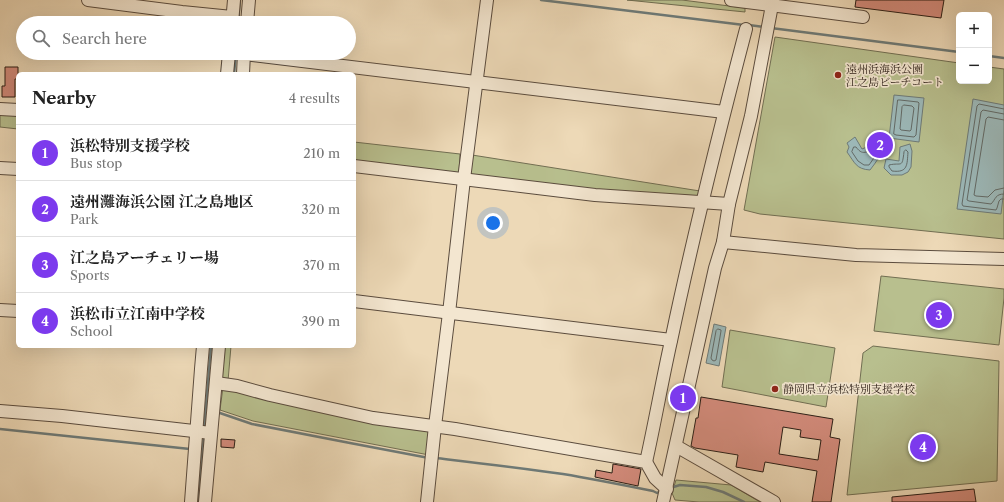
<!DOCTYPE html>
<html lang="en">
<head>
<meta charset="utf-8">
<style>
  body { margin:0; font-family:"Libre Caslon Text","Noto Serif JP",serif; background:#f6f6f6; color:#222 }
  .controls { position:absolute; right:12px; top:12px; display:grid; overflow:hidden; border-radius:6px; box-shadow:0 4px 16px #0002 }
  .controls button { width:36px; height:36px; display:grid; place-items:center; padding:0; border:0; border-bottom:1px solid #e0e0e0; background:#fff; color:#222; font:20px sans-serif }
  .you { position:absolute; left:493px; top:223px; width:14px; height:14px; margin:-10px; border:3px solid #fff; border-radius:50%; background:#1a73e8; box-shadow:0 0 0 6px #1a73e833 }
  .badge { display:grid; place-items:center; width:26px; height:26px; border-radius:50%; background:#7c3aed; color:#fff; font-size:13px; font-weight:700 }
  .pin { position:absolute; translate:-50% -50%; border:2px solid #fff; box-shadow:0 1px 4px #0006 }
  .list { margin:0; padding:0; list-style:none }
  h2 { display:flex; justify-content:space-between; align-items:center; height:52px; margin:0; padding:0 16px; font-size:17px }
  h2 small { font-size:13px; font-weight:400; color:#767676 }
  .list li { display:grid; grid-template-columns:26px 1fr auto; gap:12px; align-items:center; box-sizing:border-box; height:56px; padding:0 16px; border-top:1px solid #e0e0e0 }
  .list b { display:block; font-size:15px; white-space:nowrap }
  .list p { margin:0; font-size:13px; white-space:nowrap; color:#767676 }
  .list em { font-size:13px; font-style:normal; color:#767676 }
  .icon { flex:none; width:22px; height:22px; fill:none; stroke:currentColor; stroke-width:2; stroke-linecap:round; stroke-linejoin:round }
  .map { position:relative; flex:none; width:1004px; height:502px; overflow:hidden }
  .search { position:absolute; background:#fff; box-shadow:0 4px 16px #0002; left:16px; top:16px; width:340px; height:44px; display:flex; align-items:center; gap:10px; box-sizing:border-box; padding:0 14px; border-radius:22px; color:#767676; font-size:15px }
  .panel { position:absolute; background:#fff; box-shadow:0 4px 16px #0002; left:16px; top:72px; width:340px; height:276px; border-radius:6px }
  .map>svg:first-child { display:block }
</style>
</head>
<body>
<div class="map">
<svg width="1004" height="502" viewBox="0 0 1004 502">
  <rect width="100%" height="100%" fill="#edd9b7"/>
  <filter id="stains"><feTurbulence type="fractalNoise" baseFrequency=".005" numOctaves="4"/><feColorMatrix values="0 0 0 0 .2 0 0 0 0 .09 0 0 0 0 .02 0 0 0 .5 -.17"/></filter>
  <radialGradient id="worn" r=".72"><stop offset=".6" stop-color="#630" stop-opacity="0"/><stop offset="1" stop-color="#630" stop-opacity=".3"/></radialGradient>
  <g fill="#b8bf8e" stroke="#716e52">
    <path d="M 627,0 L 682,0 L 745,8 L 745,12 Z"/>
    <path d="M 775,37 L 959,63 L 959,81 L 989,81 L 989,67 L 1004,69 L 1004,239 L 760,214 L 744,210 Z"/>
    <path d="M 0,112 L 18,114 L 18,129 L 0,127 Z"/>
    <path d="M 354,142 L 460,154 L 459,173 L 354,160 Z"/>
    <path d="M 472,155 L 700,191 L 699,196 L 595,190 L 469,174 Z"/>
    <path d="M 881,276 L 1004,289 L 1004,298 L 999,345 L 874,331 Z"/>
    <path d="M 730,330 L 835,348 L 826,407 L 722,387 Z"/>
    <path d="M 222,346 L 231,346 L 228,381 L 219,380 Z"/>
    <path d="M 873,346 L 999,361 L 997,481 L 847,495 L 863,353 Z"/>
    <path d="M 223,387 L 431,431 L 429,455 L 253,421 L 220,410 Z"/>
    <path d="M 676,480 L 731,485 L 760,502 L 699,502 L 675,500 L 672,493 Z"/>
  </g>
  <g fill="#9cb8b8" stroke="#6e7a77">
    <path d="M 894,95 L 924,98 L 919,142 L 889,138 Z"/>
    <path d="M 973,99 L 1004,105 L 1004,189 L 1001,214 L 957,209 Z"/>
    <path d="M 855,137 L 862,149 L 874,144 L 881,144 C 883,154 876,162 870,170 C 856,169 855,163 847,152 L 849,147 L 847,143 Z"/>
    <path d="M 910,144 L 912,151 L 911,167 L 908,172 L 902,175 L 891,175 L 884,168 L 886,159 L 899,161 L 900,147 Z"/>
    <path d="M 714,324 L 726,327 L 719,366 L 706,363 Z"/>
  </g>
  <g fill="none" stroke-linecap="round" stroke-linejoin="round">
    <g stroke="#636a66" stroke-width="1">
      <path d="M 898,100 L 900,100 L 918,102 L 919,103 L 916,135 L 914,137 L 896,135 L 894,134 Z"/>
      <path d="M 904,105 L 912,106 L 914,108 L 911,130 L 910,131 L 901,130 L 900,129 L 902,107 Z"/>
      <path d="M 1004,109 L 979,104 L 977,106 L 962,204 L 963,206 L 996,210 L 997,208 L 999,201 L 1001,199 L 1004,199"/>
      <path d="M 1004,114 L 983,110 L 981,112 L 967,200 L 969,201 L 991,204 C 996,199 995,194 1004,194"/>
      <path d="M 1004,120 L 988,117 L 986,119 L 974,195 L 976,196 L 988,197 L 995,190 L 1004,188"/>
      <path d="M 854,147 L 856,147 C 864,158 868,149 877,148 L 878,150 L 876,155 L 869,165 L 864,165 L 858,161 L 852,152 Z"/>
      <path d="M 906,150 L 908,152 C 907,165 908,173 892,171 L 889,167 L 889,165 C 902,162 902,169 904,152 Z"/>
      <path d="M 718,329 L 721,330 L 721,331 L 716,360 L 714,361 L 712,360 L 711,358 L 716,331 Z"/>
    </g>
    <g stroke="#6e7a77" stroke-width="2.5">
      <path d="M 541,0 L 744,25"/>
      <path d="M 238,23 L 240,0"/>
      <path d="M 749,25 L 764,27"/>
      <path d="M 771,28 L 959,52"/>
      <path d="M 989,56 L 1004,58"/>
      <path d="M 234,74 L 236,53"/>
      <path d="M 217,412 L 252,424 L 350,443 L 429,458"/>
      <path d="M 0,429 L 190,449"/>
      <path d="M 204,429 L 211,346"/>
      <path d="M 436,458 C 478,463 521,468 563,474 C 593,479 623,485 653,491 L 657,493 L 662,491"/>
      <path d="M 670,488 L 680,485 L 706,487 L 723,492 L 744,502"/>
      <path d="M 198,502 L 204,436"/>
    </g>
  </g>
  <g fill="#d58c7d" stroke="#2a1d15" fill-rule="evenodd">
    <path d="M 856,0 L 944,0 L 941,18 L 855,7 Z"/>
    <path d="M 5,67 L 18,67 L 18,79 L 15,79 L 15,97 L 2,97 L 2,86 L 5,86 Z"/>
    <path d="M 701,397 L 833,419 L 830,437 L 840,439 L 831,502 L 812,502 L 817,471 L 765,462 L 763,472 L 736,467 L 738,455 L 695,448 L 691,446 L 696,418 L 698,418 ZM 783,427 L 801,430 L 800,437 L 821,440 L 818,460 L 779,454 Z"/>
    <path d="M 221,439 L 235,440 L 234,448 L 221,447 Z"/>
    <path d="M 613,464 L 641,469 L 638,486 L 595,477 L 596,470 L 612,473 Z"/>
    <path d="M 974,489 L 976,502 L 892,502 L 892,497 Z"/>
  </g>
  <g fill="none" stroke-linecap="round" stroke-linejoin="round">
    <g stroke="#5b4c3e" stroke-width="14">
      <g id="minor">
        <path d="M 88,0 L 182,12 L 232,17"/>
        <path d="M 731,0 L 863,17"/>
        <path d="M 232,23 L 234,0"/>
        <path d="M 247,23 L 249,0"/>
        <path d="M 244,54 L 724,112"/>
        <path d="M 227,74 L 229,53"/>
        <path d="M 243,74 L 244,53"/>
        <path d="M 0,109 L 18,110"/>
        <path d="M 354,166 L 595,195 L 729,204"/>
        <path d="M 0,168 L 18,169"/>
        <path d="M 723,242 L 856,255 L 1004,259"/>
        <path d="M 354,301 L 671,340"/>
        <path d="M 0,310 L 18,311"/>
        <path d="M 216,383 L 237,386 L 270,395 L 373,418 L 455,429 L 646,462 L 655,478 L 667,489"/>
        <path d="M 0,411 L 62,416 L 211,433"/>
        <path d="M 676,446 L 774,502"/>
        <path d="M 646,462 C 655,422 662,381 671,341 C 693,236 719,132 746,29"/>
        <path d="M 191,502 L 201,369 L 203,346"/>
        <path d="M 205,502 L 219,346"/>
        <path d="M 427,502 L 435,426 L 449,313 L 464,179 L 487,0"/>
        <path d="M 663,502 L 715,268 L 723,242 L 729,204 L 751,116 L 773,0"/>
      </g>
    </g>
    <use href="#minor" stroke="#f3e6d0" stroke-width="12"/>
  </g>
  <g fill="#8f2418" stroke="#f3e6d0" stroke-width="1.5">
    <circle cx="838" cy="75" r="4"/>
    <circle cx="775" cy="389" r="4"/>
  </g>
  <g text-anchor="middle" stroke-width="3.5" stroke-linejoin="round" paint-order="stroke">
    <g font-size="11" fill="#2a1d15" stroke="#f3e6d0" text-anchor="start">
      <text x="846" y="73">遠州浜海浜公園<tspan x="846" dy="13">江之島ビーチコート</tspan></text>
      <text x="783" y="393">静岡県立浜松特別支援学校</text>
    </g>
  </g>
  <rect width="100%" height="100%" filter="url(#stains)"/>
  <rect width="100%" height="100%" fill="url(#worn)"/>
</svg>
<div class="controls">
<button>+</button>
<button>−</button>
</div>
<div class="you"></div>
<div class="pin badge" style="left:683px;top:398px">1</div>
<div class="pin badge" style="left:880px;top:145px">2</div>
<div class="pin badge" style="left:939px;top:315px">3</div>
<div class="pin badge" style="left:923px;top:447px">4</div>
<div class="search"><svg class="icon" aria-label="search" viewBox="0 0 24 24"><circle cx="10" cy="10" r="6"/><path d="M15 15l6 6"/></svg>Search here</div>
<section class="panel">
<h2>Nearby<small>4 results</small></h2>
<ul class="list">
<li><span class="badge">1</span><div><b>浜松特別支援学校</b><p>Bus stop</p></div><em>210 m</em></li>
<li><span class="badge">2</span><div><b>遠州灘海浜公園 江之島地区</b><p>Park</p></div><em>320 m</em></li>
<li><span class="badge">3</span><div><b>江之島アーチェリー場</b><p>Sports</p></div><em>370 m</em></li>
<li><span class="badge">4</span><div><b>浜松市立江南中学校</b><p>School</p></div><em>390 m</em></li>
</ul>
</section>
</div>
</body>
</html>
